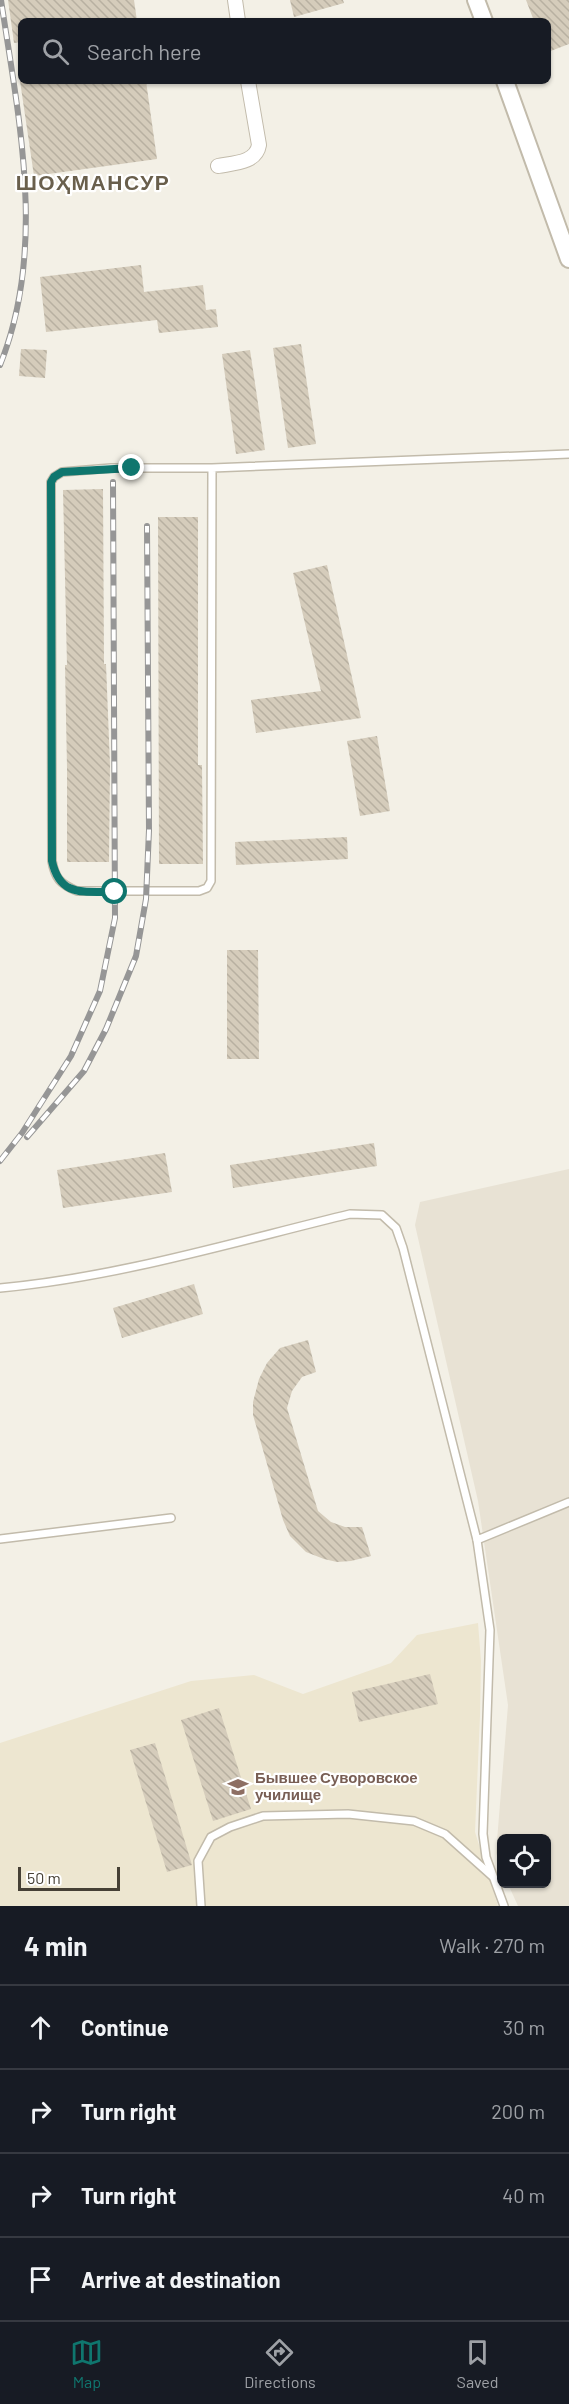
<!DOCTYPE html>
<html lang="en">
<head>
<meta charset="utf-8">
<style>
  body { margin:0; font-family:Barlow,sans-serif; background:#242831; color:#f1f3f6 }
  .controls { position:absolute; right:18px; bottom:18px; display:grid; overflow:hidden; border-radius:9px; box-shadow:0 2px 4px #0004 }
  .controls button { width:54px; height:54px; display:grid; place-items:center; padding:0; border:0; border-bottom:2px solid #363941; background:#171b24; color:#f1f3f6; font:30px sans-serif }
  .scale { position:absolute; left:18px; bottom:15px; width:102px; box-sizing:border-box; padding-left:6px; border:3px solid #464035; border-top:0; font-size:16px; line-height:21px; white-space:nowrap; color:#464035; -webkit-text-stroke:4px #fff; paint-order:stroke }
  .stop { position:absolute; width:18px; height:18px; margin:-14px; border:4px solid #0f766e; border-radius:50%; background:#fff }
  .stop.end { background:#0f766e; border-color:#fff; box-shadow:0 2px 6px #0008 }
  .list { margin:0; padding:0; list-style:none }
  h2 { display:flex; justify-content:space-between; align-items:center; height:78px; margin:0; padding:0 24px; font-size:26px }
  h2 small { font-size:20px; font-weight:400; color:#9ea1a6 }
  .list li { display:grid; grid-template-columns:39px 1fr auto; gap:18px; align-items:center; box-sizing:border-box; height:84px; padding:0 24px; border-top:2px solid #363941 }
  .list b { display:block; font-size:22px; white-space:nowrap }
  .list em { font-size:20px; font-style:normal; color:#9ea1a6 }
  .icon { flex:none; width:33px; height:33px; fill:none; stroke:currentColor; stroke-width:2; stroke-linecap:round; stroke-linejoin:round }
  .map { position:relative; flex:none; width:569px; height:1906px; overflow:hidden }
  .search { position:absolute; background:#171b24; box-shadow:0 2px 4px #0004; left:18px; right:18px; top:18px; height:66px; display:flex; align-items:center; gap:15px; box-sizing:border-box; padding:0 21px; border-radius:9px; color:#9ea1a6; font-size:22px }
  .sheet { height:414px; background:#171b24 }
  nav { display:flex; justify-content:space-around; align-items:center; box-sizing:border-box; height:84px; border-top:2px solid #363941; background:#171b24; font-size:16px; color:#9ea1a6 }
  nav a { display:grid; justify-items:center; gap:3px }
  nav .on { color:#0f766e }
  .map>svg:first-child { display:block }
</style>
</head>
<body>
<div class="map">
<svg width="569" height="1906" viewBox="0 0 569 1906">
  <defs>
    <pattern id="building-back-hatch" width="6" height="6" patternUnits="userSpaceOnUse" patternTransform="scale(1.5)"><rect width="6" height="6" fill="#d5ccbb"/><path d="M-1 5l2 2M0 0l6 6M5-1l2 2" fill="none" stroke="#b8b0a1"/></pattern>
  </defs>
  <rect width="100%" height="100%" fill="#f3f0e6"/>
  <path fill="#e8e2d4" d="M 569,1169 L 569,1906 L 518,1906 L 508,1884 L 546,1884 L 546,1838 L 502,1838 L 501,1867 L 496,1853 L 508,1705 L 478,1501 L 415,1225 L 420,1202 Z"/>
  <path fill="#ede6d0" d="M 478,1623 L 481,1661 L 480,1716 L 475,1832 L 498,1906 L 0,1906 L 0,1743 L 191,1681 L 254,1675 L 303,1694 L 391,1663 L 417,1635 Z"/>
  <g fill="url(#building-back-hatch)">
    <path d="M 8,0 L 134,0 L 137,21 L 21,21 L 21,42 L 14,43 Z"/>
    <path d="M 290,0 L 343,0 L 344,3 L 294,17 Z"/>
    <path d="M 526,0 L 569,0 L 569,44 L 548,52 L 548,21 L 534,21 Z"/>
    <path d="M 20,81 L 146,81 L 157,159 L 34,176 Z"/>
    <path d="M 141,265 L 144,292 L 203,285 L 206,310 L 216,309 L 218,327 L 159,333 L 157,320 L 46,332 L 40,277 Z"/>
    <path d="M 301,344 L 316,444 L 288,448 L 273,348 Z"/>
    <path d="M 21,349 L 47,350 L 45,378 L 19,376 Z"/>
    <path d="M 250,350 L 265,450 L 236,454 L 222,354 Z"/>
    <path d="M 103,489 L 104,664 L 106,664 L 110,765 L 109,862 L 67,862 L 67,768 L 65,665 L 67,665 L 63,490 Z"/>
    <path d="M 158,517 L 198,517 L 198,765 L 202,765 L 203,864 L 159,864 Z"/>
    <path d="M 327,565 L 361,718 L 256,733 L 251,700 L 321,691 L 293,573 Z"/>
    <path d="M 377,736 L 390,811 L 360,816 L 347,741 Z"/>
    <path d="M 347,837 L 348,859 L 236,865 L 235,842 Z"/>
    <path d="M 227,950 L 258,950 L 259,1059 L 227,1059 Z"/>
    <path d="M 374,1143 L 377,1166 L 233,1188 L 230,1165 Z"/>
    <path d="M 165,1153 L 172,1192 L 63,1208 L 57,1170 Z"/>
    <path d="M 194,1284 L 203,1314 L 122,1338 L 113,1308 Z"/>
    <path d="M 308,1340 L 316,1372 L 302,1377 L 292,1391 L 287,1408 L 318,1511 L 331,1522 L 345,1527 L 362,1527 L 371,1556 L 351,1561 L 337,1562 L 324,1559 L 306,1552 L 290,1536 L 283,1520 L 253,1415 L 253,1402 L 259,1379 L 267,1363 L 280,1348 Z"/>
    <path d="M 430,1674 L 438,1704 L 359,1722 L 352,1692 Z"/>
    <path d="M 219,1708 L 251,1809 L 213,1821 L 181,1720 Z"/>
    <path d="M 155,1743 L 192,1865 L 167,1872 L 130,1750 Z"/>
  </g>
  <g fill="none" stroke-linecap="round" stroke-linejoin="round">
    <g stroke="#c2bbab" stroke-width="10">
      <g id="service">
        <path d="M 212,468 L 211,881 L 207,888 L 199,891 L 77,891 C 60,884 55,878 52,861 L 51,482 L 54,477 L 62,472 L 111,468 L 212,468 L 569,454"/>
        <path d="M 0,1288 C 119,1277 234,1242 350,1214 L 382,1215 L 396,1228 L 403,1248 L 477,1540 L 569,1502"/>
        <path d="M 0,1539 L 171,1518"/>
        <path d="M 477,1540 L 490,1630 L 483,1834 L 486,1857 L 504,1906"/>
        <path d="M 201,1906 L 198,1861 L 211,1837 L 230,1827 L 263,1816 L 348,1814 L 414,1821 L 445,1834 L 492,1876"/>
      </g>
    </g>
    <g stroke="#c2bbab" stroke-width="16">
      <g id="minor">
        <path d="M 235,0 L 238,21"/>
        <path d="M 218,166 C 234,163 256,163 259,145 L 248,81"/>
      </g>
    </g>
    <g stroke="#c2bbab" stroke-width="20">
      <g id="tertiary">
        <path d="M 476,0 L 484,21"/>
        <path d="M 505,81 L 569,259"/>
      </g>
    </g>
    <use href="#service" stroke="#fff" stroke-width="7"/>
    <use href="#minor" stroke="#fff" stroke-width="14"/>
    <use href="#tertiary" stroke="#fff" stroke-width="16"/>
    <g stroke="#969696" stroke-width="6">
      <g id="rail">
        <path d="M 0,365 C 47,249 19,120 1,0"/>
        <path d="M 27,1137 L 84,1071 L 106,1029 L 136,956 L 146,899 L 149,830 L 147,526"/>
        <path d="M 0,1161 L 22,1133 L 71,1056 L 100,991 L 115,918 L 113,482"/>
      </g>
    </g>
    <use href="#rail" stroke="#fff" stroke-width="4" stroke-dasharray="11" stroke-linecap="butt"/>
  </g>
  <g fill="none" stroke-linecap="round" stroke-linejoin="round">
    <path stroke="#0f766e" stroke-width="8" d="M 115,892 C 84,891 60,898 52,861 L 51,482 L 54,477 L 62,472 L 132,468"/>
  </g>
  <defs>
    <g id="university-bare" transform="scale(1.62)"><path d="M0-5L7-2L0 1L-7-2ZM-4 1L0 2.5L4 1V4Q0 6-4 4Z" fill="#8d6e63" stroke="#fff" stroke-width="2.5" paint-order="stroke"/></g>
  </defs>
  <g fill-rule="evenodd">
    <use href="#university-bare" x="238" y="1787"/>
  </g>
  <g text-anchor="middle" stroke-width="4.5" stroke-linejoin="round" paint-order="stroke">
    <g font-size="15" font-weight="bold" fill="#785e54" stroke="#fff" text-anchor="start">
      <text x="255" y="1783">Бывшее Суворовское<tspan x="255" dy="17">училище</tspan></text>
    </g>
    <g font-size="21" font-weight="bold" letter-spacing="1.5" fill="#695f4c" stroke="#fff">
      <text x="93" y="190">ШОҲМАНСУР</text>
    </g>
  </g>
</svg>
<div class="controls">
<button><svg class="icon" aria-label="locate" viewBox="0 0 24 24"><circle cx="12" cy="12" r="6"/><path d="M12 2v4M12 18v4M2 12h4M18 12h4"/></svg></button>
</div>
<div class="scale">50 m</div>
<div class="stop" style="left:115px;top:892px"></div>
<div class="stop end" style="left:132px;top:468px"></div>
<div class="search"><svg class="icon" aria-label="search" viewBox="0 0 24 24"><circle cx="10" cy="10" r="6"/><path d="M15 15l6 6"/></svg>Search here</div>
</div>
<section class="sheet">
<h2>4 min<small>Walk · 270 m</small></h2>
<ul class="list">
<li><svg class="icon" aria-label="ahead" viewBox="0 0 24 24"><path d="M12 20V5M6 11l6-6 6 6"/></svg><div><b>Continue</b></div><em>30 m</em></li>
<li><svg class="icon" aria-label="right" viewBox="0 0 24 24"><path d="M7 20v-9h11M14 6l5 5-5 5"/></svg><div><b>Turn right</b></div><em>200 m</em></li>
<li><svg class="icon" aria-label="right" viewBox="0 0 24 24"><path d="M7 20v-9h11M14 6l5 5-5 5"/></svg><div><b>Turn right</b></div><em>40 m</em></li>
<li><svg class="icon" aria-label="arrive" viewBox="0 0 24 24"><path d="M6 21V4h12l-3 4 3 4H6"/></svg><div><b>Arrive at destination</b></div></li>
</ul>
</section>
<nav>
<a class="on"><svg class="icon" aria-label="map" viewBox="0 0 24 24"><path d="M3 6l6-2 6 2 6-2v14l-6 2-6-2-6 2zM9 4v14M15 6v14"/></svg>Map</a>
<a><svg class="icon" aria-label="directions" viewBox="0 0 24 24"><path d="M12 3l9 9-9 9-9-9zM9 14v-3h6M13 9l2 2-2 2"/></svg>Directions</a>
<a><svg class="icon" aria-label="saved" viewBox="0 0 24 24"><path d="M7 4h10v16l-5-4-5 4z"/></svg>Saved</a>
</nav>
</body>
</html>
